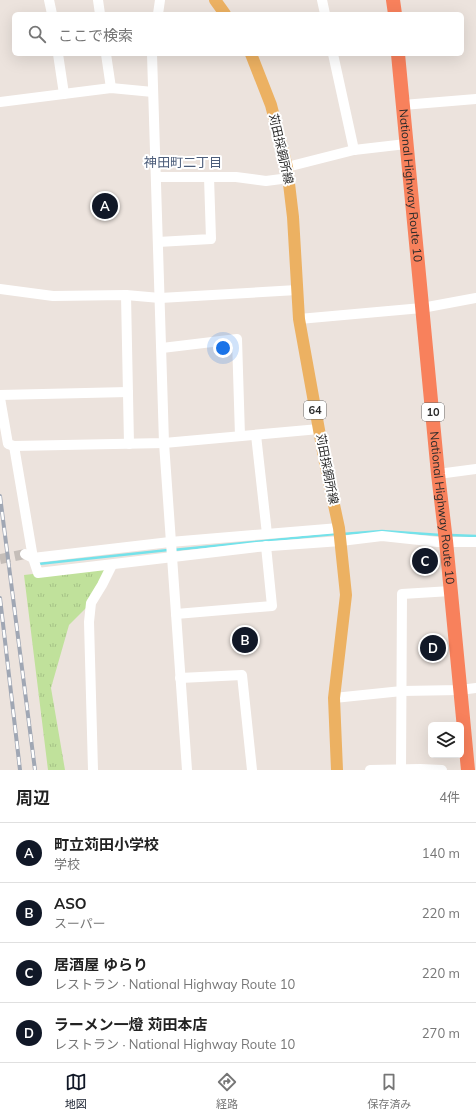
<!DOCTYPE html>
<html lang="ja">
<head>
<meta charset="utf-8">
<style>
  body { margin:0; font-family:Mulish,"Noto Sans JP",sans-serif; background:#f2f2f2; color:#222 }
  .controls { position:absolute; right:12px; bottom:12px; display:grid; overflow:hidden; border-radius:6px; box-shadow:0 4px 16px #0002 }
  .controls button { width:36px; height:36px; display:grid; place-items:center; padding:0; border:0; border-bottom:1px solid #e0e0e0; background:#fff; color:#222; font:20px sans-serif }
  .you { position:absolute; left:223px; top:348px; width:14px; height:14px; margin:-10px; border:3px solid #fff; border-radius:50%; background:#1a73e8; box-shadow:0 0 0 6px #1a73e833 }
  .badge { display:grid; place-items:center; width:26px; height:26px; border-radius:50%; background:#111827; color:#fff; font-size:13px; font-weight:700 }
  .pin { position:absolute; translate:-50% -50%; border:2px solid #fff; box-shadow:0 1px 4px #0006 }
  .list { margin:0; padding:0; list-style:none }
  h2 { display:flex; justify-content:space-between; align-items:center; height:52px; margin:0; padding:0 16px; font-size:17px }
  h2 small { font-size:13px; font-weight:400; color:#767676 }
  .list li { display:grid; grid-template-columns:26px 1fr auto; gap:12px; align-items:center; box-sizing:border-box; height:60px; padding:0 16px; border-top:1px solid #e0e0e0 }
  .list b { display:block; font-size:15px; white-space:nowrap }
  .list p { margin:0; font-size:13px; white-space:nowrap; color:#767676 }
  .list em { font-size:13px; font-style:normal; color:#767676 }
  .icon { flex:none; width:22px; height:22px; fill:none; stroke:currentColor; stroke-width:2; stroke-linecap:round; stroke-linejoin:round }
  .map { position:relative; flex:none; width:476px; height:770px; overflow:hidden }
  .search { position:absolute; background:#fff; box-shadow:0 4px 16px #0002; left:12px; right:12px; top:12px; height:44px; display:flex; align-items:center; gap:10px; box-sizing:border-box; padding:0 14px; border-radius:6px; color:#767676; font-size:15px }
  .sheet { height:292px; background:#fff }
  nav { display:flex; justify-content:space-around; align-items:center; box-sizing:border-box; height:56px; border-top:1px solid #e0e0e0; background:#fff; font-size:11px; color:#767676 }
  nav a { display:grid; justify-items:center; gap:2px }
  nav .on { color:#111827 }
  .map>svg:first-child { display:block }
</style>
</head>
<body>
<div class="map">
<svg width="476" height="770" viewBox="0 0 476 770">
  <defs>
    <pattern id="park-tufts" width="24" height="20" patternUnits="userSpaceOnUse"><rect width="24" height="20" fill="#c0e19b"/><path d="M3 7l-1-3M5 7V3M7 7l1-3M15 17l-1-3M17 17v-4M19 17l1-3" fill="none" stroke="#a5c186"/></pattern>
  </defs>
  <rect width="100%" height="100%" fill="#ece3dd"/>
  <path fill="url(#park-tufts)" d="M 112,565 L 91,603 L 69,625 L 51,688 L 65,770 L 48,770 L 24,575 Z"/>
  <g fill="none" stroke-linecap="round" stroke-linejoin="round">
    <g stroke="#74e2ea" stroke-width="2.5">
      <path d="M 342,534 L 382,531 L 441,535"/>
      <path d="M 450,535 L 476,536"/>
      <path d="M 173,550 L 335,534"/>
      <path d="M 38,564 L 168,550"/>
    </g>
    <path stroke="#c5beb9" stroke-width="10" stroke-dasharray="10 5" stroke-linecap="butt" d="M 0,559 L 25,554"/>
    <g stroke="#fff" stroke-width="10">
      <path d="M 49,0 L 52,14"/>
      <path d="M 98,0 L 100,14"/>
      <path d="M 322,0 L 325,14"/>
      <path d="M 158,14 L 160,0"/>
      <path d="M 58,54 L 64,94"/>
      <path d="M 106,54 L 111,88"/>
      <path d="M 152,54 L 164,443 L 187,770"/>
      <path d="M 333,54 L 354,150"/>
      <path d="M 0,102 L 111,88 L 153,92"/>
      <path d="M 403,105 L 476,99"/>
      <path d="M 287,167 L 354,150 L 406,144"/>
      <path d="M 157,177 L 236,177 L 266,181 L 289,178"/>
      <path d="M 158,242 L 211,239 L 209,177"/>
      <path d="M 0,289 L 53,296 L 126,295 L 160,298 L 297,290"/>
      <path d="M 126,295 L 129,444"/>
      <path d="M 299,319 L 422,308 L 476,298"/>
      <path d="M 162,348 L 237,339 L 240,436"/>
      <path d="M 0,395 L 128,392"/>
      <path d="M 0,398 L 8,444 L 14,446 L 164,443 L 319,429"/>
      <path d="M 256,435 L 267,534"/>
      <path d="M 14,446 L 33,558 L 38,573 L 257,547 L 341,541 L 382,536 L 438,542 L 476,542"/>
      <path d="M 438,474 L 476,469"/>
      <path d="M 25,554 L 33,558 L 170,542 L 339,528"/>
      <path d="M 176,614 L 272,606 L 266,546"/>
      <path d="M 180,678 L 242,675 L 252,770"/>
      <path d="M 334,698 L 402,691 L 460,690 L 476,688"/>
      <path d="M 93,770 L 89,622 L 91,603 L 102,585 L 112,565"/>
      <path d="M 370,770 L 420,769 L 442,770"/>
      <path d="M 401,770 L 402,594 L 451,591"/>
    </g>
    <g stroke="#ecb162" stroke-width="12">
      <path d="M 215,0 L 225,14"/>
      <path d="M 251,54 L 271,105 L 287,167 L 293,217 L 299,319 L 325,463 L 339,528 L 346,595 L 334,698 L 337,770"/>
    </g>
    <g stroke="#f8815c" stroke-width="14">
      <path d="M 393,0 L 395,14"/>
      <path id="s1" d="M 398,54 L 438,474 L 446,541 L 468,770"/>
    </g>
    <g stroke="#a0a7b4" stroke-width="4">
      <g id="rail">
        <path d="M 0,496 L 35,770"/>
        <path d="M 0,598 L 20,770"/>
      </g>
    </g>
    <use href="#rail" stroke="#fff" stroke-width="2.5" stroke-dasharray="8" stroke-linecap="butt"/>
  </g>
  <g text-anchor="middle" stroke-width="4" stroke-linejoin="round" paint-order="stroke">
    <g fill="#fff" stroke="#6a6a6a" stroke-width="1">
      <rect x="304" y="401" width="22" height="18" rx="3"/>
      <rect x="422" y="403" width="22" height="18" rx="3"/>
    </g>
    <g font-size="11" font-weight="bold" fill="#2a2a2a">
      <text x="315" y="414">64</text>
      <text x="433" y="416">10</text>
    </g>
    <g font-size="12" fill="#2a2a2a" stroke="#fff">
      <text transform="translate(281 149) rotate(77)" y="4">苅田採銅所線</text>
      <text dy="4" stroke="none"><textPath href="#s1" startOffset="132">National Highway Route 10</textPath></text>
      <text transform="translate(327 469) rotate(79)" y="4">苅田採銅所線</text>
      <text dy="4" stroke="none"><textPath href="#s1" startOffset="456">National Highway Route 10</textPath></text>
    </g>
    <g font-size="13" fill="#4c5d7a" stroke="#fff">
      <text x="183" y="167">神田町二丁目</text>
    </g>
  </g>
</svg>
<div class="controls">
<button><svg class="icon" aria-label="layers" viewBox="0 0 24 24"><path d="M12 4l9 5-9 5-9-5zM3 14l9 5 9-5"/></svg></button>
</div>
<div class="you"></div>
<div class="pin badge" style="left:105px;top:206px">A</div>
<div class="pin badge" style="left:245px;top:640px">B</div>
<div class="pin badge" style="left:425px;top:561px">C</div>
<div class="pin badge" style="left:433px;top:648px">D</div>
<div class="search"><svg class="icon" aria-label="search" viewBox="0 0 24 24"><circle cx="10" cy="10" r="6"/><path d="M15 15l6 6"/></svg>ここで検索</div>
</div>
<section class="sheet">
<h2>周辺<small>4件</small></h2>
<ul class="list">
<li><span class="badge">A</span><div><b>町立苅田小学校</b><p>学校</p></div><em>140 m</em></li>
<li><span class="badge">B</span><div><b>ASO</b><p>スーパー</p></div><em>220 m</em></li>
<li><span class="badge">C</span><div><b>居酒屋 ゆらり</b><p>レストラン · National Highway Route 10</p></div><em>220 m</em></li>
<li><span class="badge">D</span><div><b>ラーメン一燈 苅田本店</b><p>レストラン · National Highway Route 10</p></div><em>270 m</em></li>
</ul>
</section>
<nav>
<a class="on"><svg class="icon" aria-label="map" viewBox="0 0 24 24"><path d="M3 6l6-2 6 2 6-2v14l-6 2-6-2-6 2zM9 4v14M15 6v14"/></svg>地図</a>
<a><svg class="icon" aria-label="directions" viewBox="0 0 24 24"><path d="M12 3l9 9-9 9-9-9zM9 14v-3h6M13 9l2 2-2 2"/></svg>経路</a>
<a><svg class="icon" aria-label="saved" viewBox="0 0 24 24"><path d="M7 4h10v16l-5-4-5 4z"/></svg>保存済み</a>
</nav>
</body>
</html>
